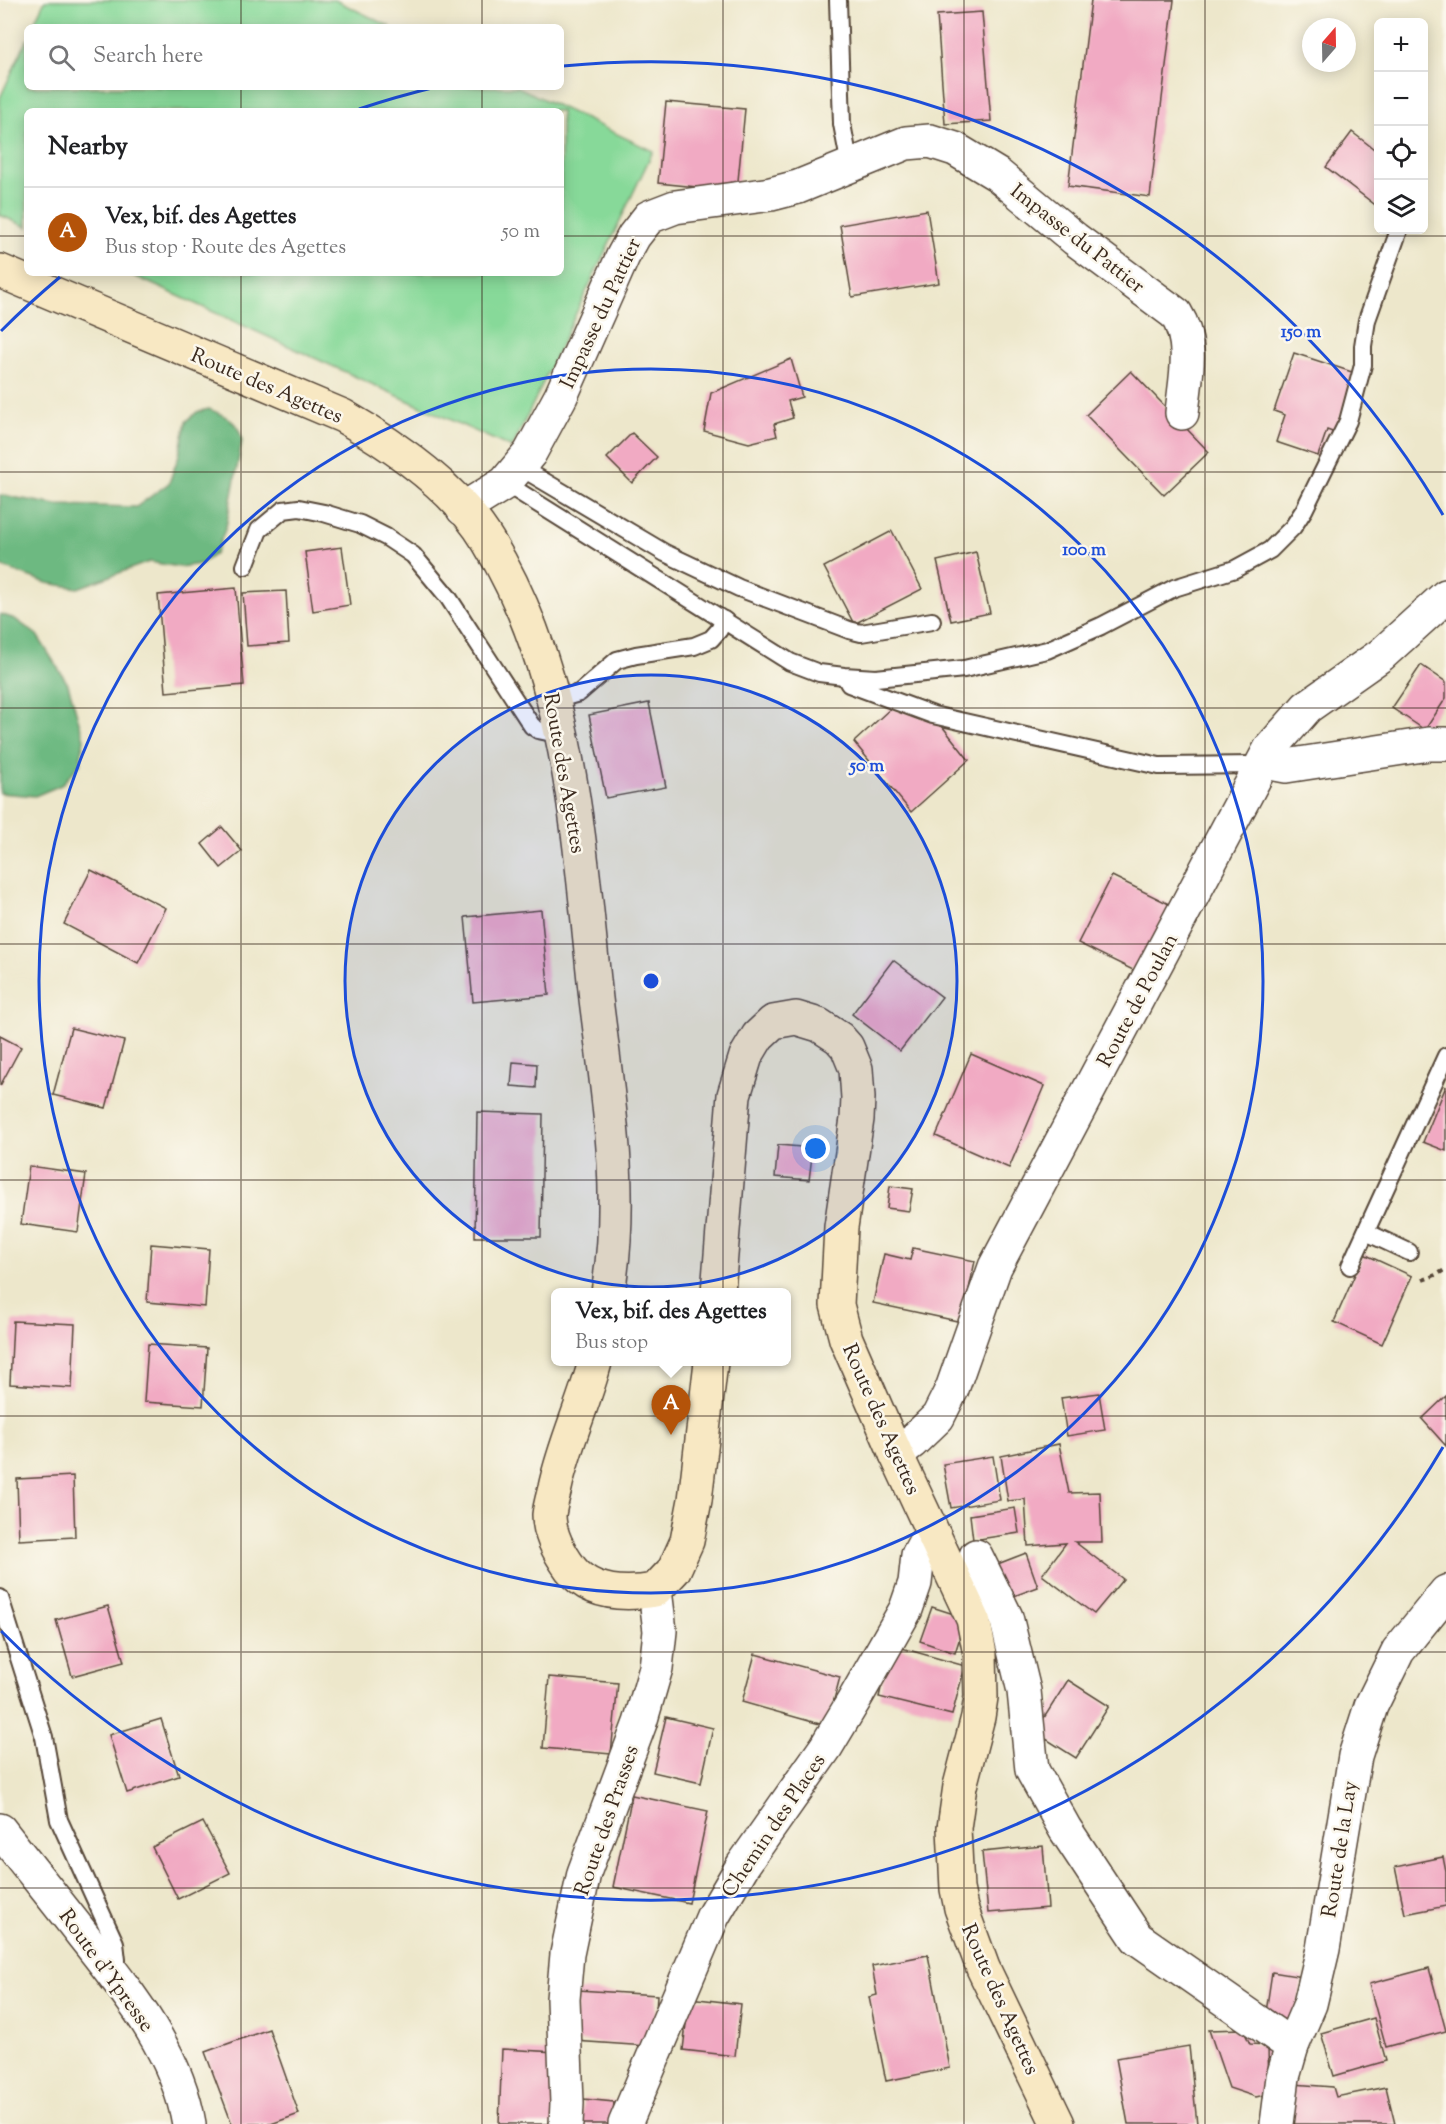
<!DOCTYPE html>
<html lang="en">
<head>
<meta charset="utf-8">
<style>
  body { margin:0; font-family:"Sorts Mill Goudy",serif; background:#f6f6f6; color:#202124 }
  .controls { position:absolute; right:18px; top:18px; display:grid; overflow:hidden; border-radius:9px; box-shadow:0 3px 15px #0003 }
  .controls button { width:54px; height:54px; display:grid; place-items:center; padding:0; border:0; border-bottom:2px solid #e0e0e0; background:#fff; color:#202124; font:30px sans-serif }
  .compass { position:absolute; left:1302px; top:18px; width:54px; height:54px; border-radius:50%; background:#fff; box-shadow:0 3px 15px #0003; rotate:20deg }
  .you { position:absolute; left:816px; top:1149px; width:21px; height:21px; margin:-15px; border:4px solid #fff; border-radius:50%; background:#1a73e8; box-shadow:0 0 0 9px #1a73e833 }
  .badge { display:grid; place-items:center; width:39px; height:39px; border-radius:50%; background:#b45309; color:#fff; font-size:20px; font-weight:700 }
  .pin { position:absolute; translate:-50% -50px; filter:drop-shadow(0 2px 3px #0008) }
  .pin::after { content:''; position:absolute; top:32px; width:21px; height:18px; background:inherit; clip-path:polygon(0 0,100% 0,50% 100%) }
  .popup { position:absolute; left:551px; top:1288px; width:240px; height:78px; box-sizing:border-box; display:grid; place-content:center; border-radius:9px; background:#fff; filter:drop-shadow(0 2px 4px #0005); font-size:20px; white-space:nowrap; color:#757577 }
  .popup b { font-size:22px; color:#202124 }
  .popup::after { content:''; position:absolute; left:50%; top:100%; margin-left:-12px; border:12px solid transparent; border-top-color:#fff }
  .list { margin:0; padding:0; list-style:none }
  h2 { display:flex; justify-content:space-between; align-items:center; height:78px; margin:0; padding:0 24px; font-size:26px }
  h2 small { font-size:20px; font-weight:400; color:#757577 }
  .list li { display:grid; grid-template-columns:39px 1fr auto; gap:18px; align-items:center; box-sizing:border-box; height:90px; padding:0 24px; border-top:2px solid #e0e0e0 }
  .list b { display:block; font-size:22px; white-space:nowrap }
  .list p { margin:0; font-size:20px; white-space:nowrap; color:#757577 }
  .list em { font-size:20px; font-style:normal; color:#757577 }
  .icon { flex:none; width:33px; height:33px; fill:none; stroke:currentColor; stroke-width:2; stroke-linecap:round; stroke-linejoin:round }
  .map { position:relative; flex:none; width:1446px; height:2124px; overflow:hidden }
  .search { position:absolute; background:#fff; box-shadow:0 3px 15px #0003; left:24px; top:24px; width:540px; height:66px; display:flex; align-items:center; gap:15px; box-sizing:border-box; padding:0 21px; border-radius:9px; color:#757577; font-size:22px }
  .panel { position:absolute; background:#fff; box-shadow:0 3px 15px #0003; left:24px; top:108px; width:540px; height:168px; border-radius:9px }
  .map>svg:first-child { display:block }
</style>
</head>
<body>
<div class="map">
<svg width="1446" height="2124" viewBox="0 0 1446 2124">
  <rect width="100%" height="100%" fill="#fbf7ec"/>
  <filter id="ink" filterUnits="userSpaceOnUse"><feTurbulence type="fractalNoise" baseFrequency=".0167" numOctaves="2"/><feDisplacementMap in="SourceGraphic" scale="12" xChannelSelector="R" yChannelSelector="G"/><feConvolveMatrix kernelMatrix="1 2 1 2 8 2 1 2 1" color-interpolation-filters="sRGB"/></filter>
  <filter id="wash" filterUnits="userSpaceOnUse"><feTurbulence type="fractalNoise" baseFrequency=".008" numOctaves="4" result="noise"/><feDisplacementMap in="SourceGraphic" scale="24" xChannelSelector="R" yChannelSelector="G"/><feGaussianBlur stdDeviation="1.35" result="paint"/><feColorMatrix in="noise" values="0 0 0 0 0 0 0 0 0 0 0 0 0 0 0 0 0 1.4 0 .05"/><feComposite in="paint" operator="in"/></filter>
  <g filter="url(#wash)">
    <rect width="100%" height="100%" fill="#ede7cb"/>
    <g fill="#87d999" stroke="#61825c" stroke-width="1.5">
      <path d="M 45,0 L 335,0 L 391,27 L 32,27 Z"/>
      <path d="M 27,39 L 27,87 L 518,87 L 653,151 L 512,448 L 128,273 L 561,273 L 561,111 L 27,111 L 27,227 L 0,215 L 0,98 Z"/>
    </g>
    <g fill="#6db981" stroke="#547250" stroke-width="1.5">
      <path d="M 209,409 C 226,416 239,421 242,441 L 226,527 L 216,553 L 201,564 L 180,567 L 149,562 L 78,588 L 47,583 L 0,566 L 0,495 L 57,505 L 136,507 L 169,483 L 179,455 L 186,422 L 197,412 Z"/>
      <path d="M 0,614 L 15,619 L 37,635 L 68,684 L 84,739 L 80,764 L 61,785 L 35,796 L 0,793 Z"/>
    </g>
    <g id="blocks">
      <g fill="#f1aac3">
        <path d="M 1091,0 L 1174,0 L 1150,197 L 1068,186 Z"/>
        <path d="M 982,12 L 991,121 L 945,124 L 937,15 Z"/>
        <path d="M 666,102 L 745,109 L 737,191 L 658,183 Z"/>
        <path d="M 1352,132 L 1378,152 L 1378,207 L 1326,167 Z"/>
        <path d="M 927,210 L 939,283 L 852,297 L 840,225 Z"/>
        <path d="M 1294,353 L 1355,373 L 1335,433 L 1327,430 L 1318,456 L 1276,442 L 1285,415 L 1274,411 Z"/>
        <path d="M 791,359 L 802,397 L 788,401 L 793,418 L 774,424 L 777,436 L 749,443 L 704,431 L 711,393 Z"/>
        <path d="M 1131,371 L 1209,452 L 1164,495 L 1086,415 Z"/>
        <path d="M 632,433 L 657,457 L 632,483 L 607,458 Z"/>
        <path d="M 892,531 L 922,589 L 854,624 L 824,567 Z"/>
        <path d="M 342,547 L 350,605 L 313,611 L 305,552 Z"/>
        <path d="M 976,552 L 990,613 L 951,621 L 937,561 Z"/>
        <path d="M 236,588 L 244,685 L 166,692 L 158,595 Z"/>
        <path d="M 286,591 L 289,643 L 247,646 L 243,593 Z"/>
        <path d="M 1421,665 L 1446,682 L 1446,698 L 1425,730 L 1392,708 Z"/>
        <path d="M 649,703 L 666,787 L 606,798 L 589,715 Z"/>
        <path d="M 891,708 L 938,721 L 969,760 L 911,812 L 854,742 Z"/>
        <path d="M 222,827 L 242,851 L 221,868 L 202,844 Z"/>
        <path d="M 91,870 L 166,908 L 138,963 L 64,924 Z"/>
        <path d="M 1112,876 L 1171,905 L 1137,972 L 1078,943 Z"/>
        <path d="M 541,910 L 549,995 L 473,1002 L 465,917 Z"/>
        <path d="M 893,960 L 942,997 L 900,1051 L 852,1014 Z"/>
        <path d="M 71,1028 L 124,1041 L 106,1108 L 53,1095 Z"/>
        <path d="M 0,1036 L 21,1047 L 0,1086 Z"/>
        <path d="M 971,1054 L 1044,1086 L 1009,1168 L 936,1136 Z"/>
        <path d="M 513,1062 L 537,1064 L 536,1088 L 511,1086 Z"/>
        <path d="M 1446,1086 L 1446,1151 L 1423,1142 Z"/>
        <path d="M 477,1112 L 543,1114 L 541,1237 L 475,1237 Z"/>
        <path d="M 778,1145 L 813,1148 L 809,1180 L 775,1177 Z"/>
        <path d="M 29,1166 L 86,1174 L 78,1232 L 21,1224 Z"/>
        <path d="M 890,1186 L 913,1189 L 909,1211 L 887,1208 Z"/>
        <path d="M 151,1244 L 209,1249 L 205,1307 L 147,1302 Z"/>
        <path d="M 913,1248 L 975,1261 L 962,1322 L 873,1303 L 884,1254 L 910,1260 Z"/>
        <path d="M 1364,1254 L 1412,1276 L 1382,1344 L 1334,1322 Z"/>
        <path d="M 13,1321 L 75,1324 L 72,1388 L 10,1384 Z"/>
        <path d="M 148,1344 L 207,1348 L 203,1406 L 144,1402 Z"/>
        <path d="M 1099,1393 L 1105,1430 L 1067,1436 L 1061,1398 Z"/>
        <path d="M 1446,1396 L 1446,1446 L 1422,1419 Z"/>
        <path d="M 1059,1444 L 1069,1493 L 1100,1492 L 1102,1542 L 1075,1542 L 1123,1579 L 1094,1614 L 1042,1575 L 1066,1543 L 1028,1546 L 1025,1499 L 1008,1501 L 1001,1456 Z"/>
        <path d="M 993,1456 L 1000,1500 L 951,1508 L 943,1464 Z"/>
        <path d="M 73,1476 L 75,1537 L 19,1540 L 17,1479 Z"/>
        <path d="M 1015,1508 L 1019,1533 L 973,1540 L 970,1515 Z"/>
        <path d="M 1026,1553 L 1038,1587 L 1003,1600 L 990,1567 Z"/>
        <path d="M 108,1606 L 124,1662 L 72,1676 L 56,1620 Z"/>
        <path d="M 932,1607 L 966,1618 L 955,1653 L 920,1641 Z"/>
        <path d="M 891,1645 L 965,1666 L 952,1715 L 879,1697 Z"/>
        <path d="M 755,1654 L 840,1677 L 827,1726 L 742,1702 Z"/>
        <path d="M 549,1677 L 618,1683 L 611,1754 L 543,1748 Z"/>
        <path d="M 1068,1680 L 1109,1706 L 1076,1758 L 1035,1732 Z"/>
        <path d="M 666,1717 L 713,1728 L 701,1783 L 653,1772 Z"/>
        <path d="M 161,1719 L 179,1776 L 127,1793 L 109,1735 Z"/>
        <path d="M 632,1795 L 708,1811 L 689,1903 L 613,1887 Z"/>
        <path d="M 203,1822 L 230,1873 L 178,1899 L 152,1847 Z"/>
        <path d="M 1043,1846 L 1048,1908 L 988,1913 L 982,1852 Z"/>
        <path d="M 1443,1857 L 1446,1872 L 1446,1906 L 1405,1914 L 1395,1867 Z"/>
        <path d="M 928,1955 L 950,2068 L 886,2081 L 869,1997 L 877,1995 L 872,1966 Z"/>
        <path d="M 1429,1968 L 1446,2031 L 1386,2047 L 1369,1984 Z"/>
        <path d="M 1272,1972 L 1303,1977 L 1294,2024 L 1265,2019 Z"/>
        <path d="M 578,1990 L 657,1995 L 655,2028 L 647,2046 L 574,2041 Z"/>
        <path d="M 689,1998 L 741,2004 L 735,2056 L 683,2050 Z"/>
        <path d="M 1374,2018 L 1386,2061 L 1334,2076 L 1321,2033 Z"/>
        <path d="M 269,2029 L 299,2114 L 271,2124 L 232,2124 L 205,2052 Z"/>
        <path d="M 1243,2029 L 1250,2044 L 1268,2045 L 1269,2094 L 1256,2097 L 1229,2088 L 1209,2030 Z"/>
        <path d="M 1189,2046 L 1197,2124 L 1128,2124 L 1116,2058 Z"/>
        <path d="M 502,2049 L 557,2052 L 554,2124 L 499,2124 Z"/>
        <path d="M 1293,2084 L 1333,2087 L 1336,2097 L 1386,2087 L 1395,2124 L 1294,2124 Z"/>
        <path d="M 583,2099 L 614,2102 L 612,2124 L 581,2124 Z"/>
      </g>
    </g>
  </g>
  <g filter="url(#ink)">
    <use href="#blocks" fill-opacity="0" stroke="#564638" stroke-width="1.5"/>
    <g fill="none" stroke-linecap="round" stroke-linejoin="round">
      <g stroke="#564638" stroke-width="20">
        <g id="lane">
          <path d="M 838,0 L 842,124 L 850,166"/>
          <path d="M 520,467 L 665,553 L 739,588 L 849,630 L 861,633 L 932,621"/>
          <path d="M 505,483 L 790,662 L 819,673 L 844,676 L 876,678 L 964,669 L 1047,650 L 1101,626 L 1174,588 L 1235,569 L 1270,550 L 1293,527 L 1304,510 L 1348,421 L 1363,365 L 1363,346 L 1367,320 L 1399,230"/>
          <path d="M 245,566 L 259,530 L 283,510 L 299,508 L 324,513 L 360,524 L 386,537 L 413,555 L 448,597 L 532,726 L 538,730 L 562,735"/>
          <path d="M 845,677 L 849,684 L 933,715 L 1159,766 L 1261,765"/>
          <path d="M 554,700 L 579,693 L 617,660 L 636,655 L 694,646 L 711,639 L 719,630 L 724,620"/>
          <path d="M 1366,1232 L 1409,1252"/>
          <path d="M 1350,1266 L 1446,1056"/>
          <path d="M 0,1598 L 44,1737 L 59,1820 L 115,1943 L 117,1960 L 114,1973"/>
        </g>
      </g>
      <g stroke="#564638" stroke-width="36">
        <g id="street">
          <path d="M 463,509 L 505,483 L 530,453 L 561,396 L 623,256 L 634,236 L 649,217 L 675,207 L 771,194 L 798,187 L 906,143 L 930,141 L 955,149 L 998,175 L 1075,239 L 1176,314 C 1195,344 1185,380 1182,413"/>
          <path d="M 1264,762 L 1286,766 L 1429,744 L 1446,744"/>
          <path d="M 896,1454 L 912,1442 L 938,1417 L 952,1389 L 995,1267 L 1270,749 L 1307,707 L 1381,655 L 1446,596"/>
          <path d="M 976,1556 L 1006,1617 L 1024,1691 L 1032,1770 L 1065,1829 L 1137,1938 L 1292,2046"/>
          <path d="M 0,1830 C 27,1865 55,1899 82,1934 C 127,1991 177,2051 189,2124"/>
          <path d="M 566,2124 L 567,2103 L 563,1999 L 567,1954 L 584,1873 L 640,1723 L 656,1668 L 660,1631 L 655,1590"/>
          <path d="M 625,2124 L 713,1916 L 743,1865 L 826,1747 L 853,1702 L 906,1609 L 915,1583 L 918,1555 L 924,1544 L 935,1538"/>
          <path d="M 1277,2124 L 1283,2077 L 1292,2046 L 1310,2004 L 1323,1949 L 1355,1756 L 1371,1706 L 1398,1651 L 1446,1592"/>
        </g>
      </g>
      <g stroke="#564638" stroke-width="36">
        <g id="secondary">
          <path d="M 0,271 L 343,416 C 395,446 457,489 488,541 C 572,678 579,843 596,999 C 608,1096 625,1195 608,1292"/>
          <path d="M 718,1292 L 734,1095 L 746,1056 L 758,1036 L 773,1022 L 796,1018 L 819,1025 L 839,1038 L 847,1047 L 856,1069 L 858,1098 L 857,1119 L 841,1227 L 837,1305 L 846,1339 L 896,1454 L 973,1619 L 980,1654 L 981,1697 L 978,1717 L 960,1786 L 954,1828 L 957,1889 L 961,1908 L 983,1968 L 1058,2124"/>
          <path d="M 595,1362 C 584,1404 564,1445 555,1488 C 553,1496 550,1506 549,1515 C 549,1534 560,1554 571,1569 C 591,1595 625,1595 655,1590 L 674,1570 L 687,1541 L 695,1500 L 711,1362"/>
        </g>
      </g>
      <path stroke="#564638" stroke-width="4" stroke-dasharray="4.5 4.5" stroke-linecap="butt" d="M 1423,1280 L 1438,1274 L 1446,1269"/>
      <use href="#lane" stroke="#fff" stroke-width="16"/>
      <use href="#street" stroke="#fff" stroke-width="33"/>
      <use href="#secondary" stroke="#f8e8c3" stroke-width="33"/>
    </g>
  </g>
  <path fill="none" stroke="#3b2a1e" stroke-width="1.5" stroke-opacity="0.55" d="M 241,0 L 241,27M 482,0 L 482,27M 723,0 L 723,2124M 964,0 L 964,2124M 1205,0 L 1205,2124M 241,87 L 241,111M 482,87 L 482,111M 0,236 L 27,236M 561,236 L 1446,236M 241,273 L 241,2124M 482,273 L 482,2124M 0,472 L 1446,472M 0,708 L 1446,708M 0,944 L 1446,944M 0,1180 L 1446,1180M 0,1416 L 1446,1416M 0,1652 L 1446,1652M 0,1888 L 1446,1888"/>
  <circle cx="651" cy="981" r="306" fill="#1d4ed8" fill-opacity=".12"/>
  <g fill="none" stroke="#1d4ed8" stroke-width="3">
    <circle cx="651" cy="981" r="306"/>
    <circle cx="651" cy="981" r="612"/>
    <path d="M1443 1447A919 919 0 0 1 1 1631M1 331A919 919 0 0 1 60 277M359 109A919 919 0 0 1 436 87M563 66A919 919 0 0 1 1443 515"/>
  </g>
  <g text-anchor="middle" stroke-width="5" stroke-linejoin="round" paint-order="stroke">
    <g font-size="21" fill="#3b2a1e" stroke="#fbf7ec">
      <text transform="translate(1078 238) rotate(38)" y="7">Impasse du Pattier</text>
      <text transform="translate(600 313) rotate(-65)" y="7">Impasse du Pattier</text>
      <text transform="translate(267 385) rotate(23)" y="7">Route des Agettes</text>
      <text transform="translate(565 773) rotate(80)" y="7">Route des Agettes</text>
      <text transform="translate(1137 1000) rotate(-62)" y="7">Route de Poulan</text>
      <text transform="translate(882 1419) rotate(66)" y="7">Route des Agettes</text>
      <text transform="translate(606 1820) rotate(-71)" y="7">Route des Prasses</text>
      <text transform="translate(773 1825) rotate(-56)" y="7">Chemin des Places</text>
      <text transform="translate(1339 1849) rotate(-81)" y="7">Route de la Lay</text>
      <text transform="translate(107 1970) rotate(54)" y="7">Route d'Ypresse</text>
      <text transform="translate(1001 1999) rotate(66)" y="7">Route des Agettes</text>
    </g>
  </g>
  <circle cx="651" cy="981" r="9" fill="#1d4ed8" stroke="#fbf7ec" stroke-width="3"/>
  <g font-size="18" text-anchor="middle" font-weight="bold" fill="#1d4ed8" stroke="#fbf7ec" stroke-width="5" stroke-linejoin="round" paint-order="stroke">
    <text x="1301" y="337">150 m</text>
    <text x="1084" y="555">100 m</text>
    <text x="867" y="771">50 m</text>
  </g>
</svg>
<div class="controls">
<button>+</button>
<button>−</button>
<button><svg class="icon" aria-label="locate" viewBox="0 0 24 24"><circle cx="12" cy="12" r="6"/><path d="M12 2v4M12 18v4M2 12h4M18 12h4"/></svg></button>
<button><svg class="icon" aria-label="layers" viewBox="0 0 24 24"><path d="M12 4l9 5-9 5-9-5zM3 14l9 5 9-5"/></svg></button>
</div>
<svg class="compass" viewBox="-18 -18 36 36"><path d="M0-13l5 13h-10z" fill="#e53935"/><path d="M0 13l5-13h-10z" fill="#757577"/></svg>
<div class="you"></div>
<div class="pin badge" style="left:671px;top:1435px">A</div>
<div class="popup"><b>Vex, bif. des Agettes</b>Bus stop</div>
<div class="search"><svg class="icon" aria-label="search" viewBox="0 0 24 24"><circle cx="10" cy="10" r="6"/><path d="M15 15l6 6"/></svg>Search here</div>
<section class="panel">
<h2>Nearby<small></small></h2>
<ul class="list">
<li><span class="badge">A</span><div><b>Vex, bif. des Agettes</b><p>Bus stop · Route des Agettes</p></div><em>50 m</em></li>
</ul>
</section>
</div>
</body>
</html>
